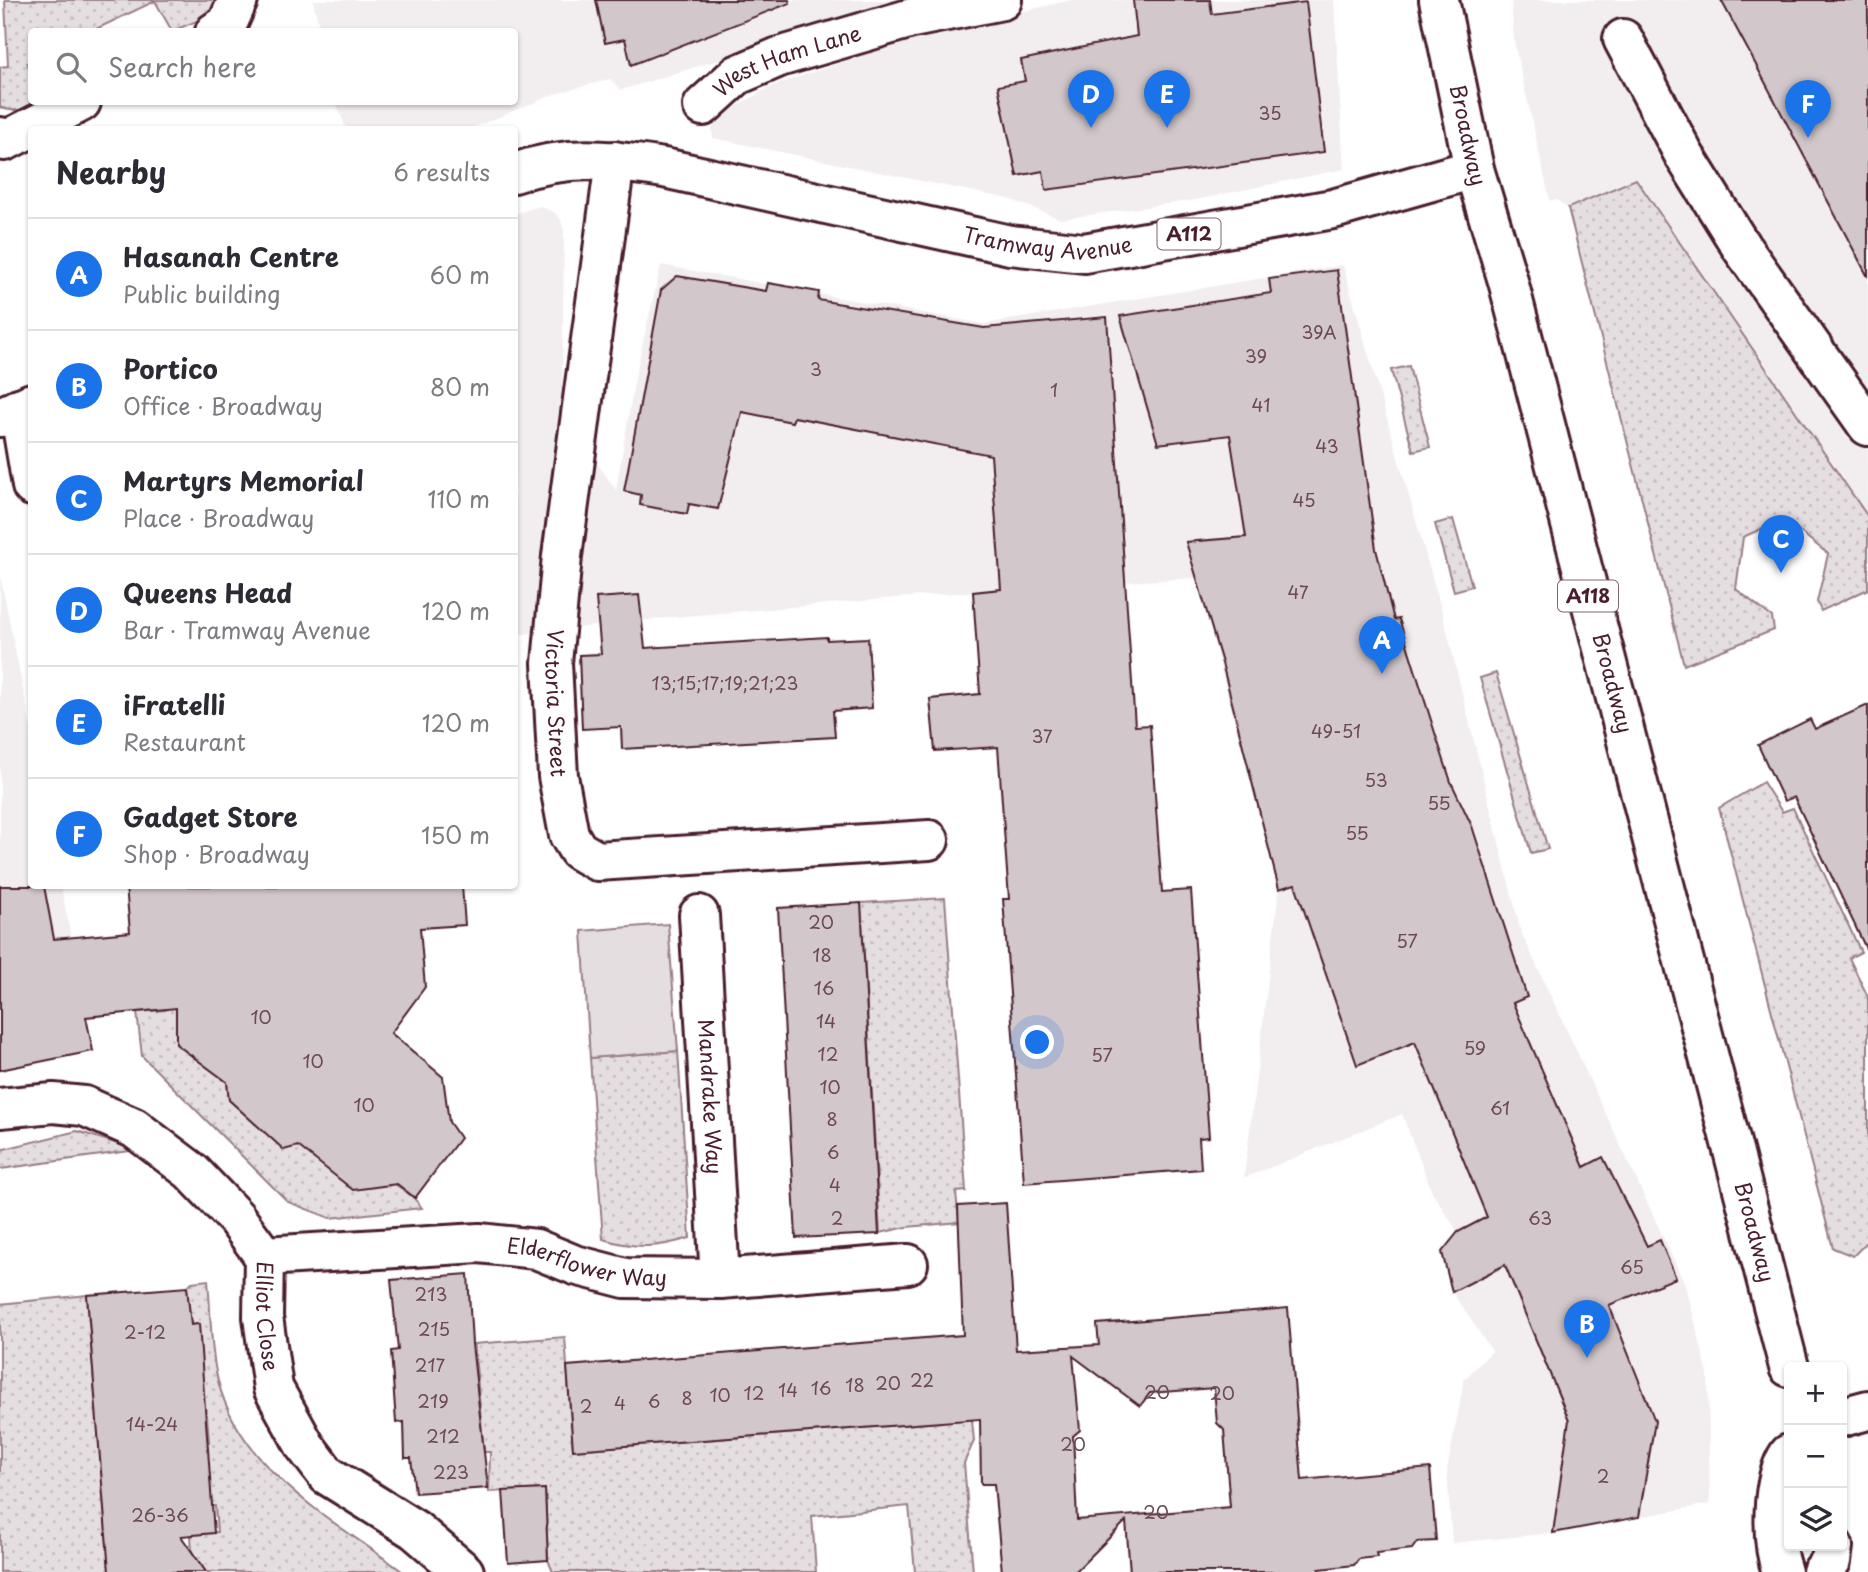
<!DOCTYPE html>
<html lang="en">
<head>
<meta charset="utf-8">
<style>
  body { margin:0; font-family:"Playpen Sans",sans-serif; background:#f7f7f7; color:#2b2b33 }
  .controls { position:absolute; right:21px; bottom:21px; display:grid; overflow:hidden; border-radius:7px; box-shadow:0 2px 5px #0004 }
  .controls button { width:63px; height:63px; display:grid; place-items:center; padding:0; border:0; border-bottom:2px solid #e1e1e2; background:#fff; color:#2b2b33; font:35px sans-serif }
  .you { position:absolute; left:1038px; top:1043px; width:24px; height:24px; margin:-18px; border:5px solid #fff; border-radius:50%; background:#1a73e8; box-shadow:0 0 0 10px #1a73e833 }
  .badge { display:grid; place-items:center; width:46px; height:46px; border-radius:50%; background:#1a73e8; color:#fff; font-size:23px; font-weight:700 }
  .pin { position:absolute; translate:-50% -58px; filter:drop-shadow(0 2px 4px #0008) }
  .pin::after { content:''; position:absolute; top:37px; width:24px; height:21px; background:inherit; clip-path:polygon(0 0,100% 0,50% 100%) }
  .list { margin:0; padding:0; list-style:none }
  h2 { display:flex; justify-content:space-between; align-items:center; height:91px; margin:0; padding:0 28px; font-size:30px }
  h2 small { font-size:23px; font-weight:400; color:#7c7c81 }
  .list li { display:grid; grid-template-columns:46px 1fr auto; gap:21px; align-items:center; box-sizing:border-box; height:112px; padding:0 28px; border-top:2px solid #e1e1e2 }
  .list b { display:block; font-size:26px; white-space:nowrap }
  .list p { margin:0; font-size:23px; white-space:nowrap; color:#7c7c81 }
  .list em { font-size:23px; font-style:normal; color:#7c7c81 }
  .icon { flex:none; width:38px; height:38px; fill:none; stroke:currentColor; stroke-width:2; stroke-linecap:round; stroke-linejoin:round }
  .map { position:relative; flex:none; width:1868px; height:1572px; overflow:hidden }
  .search { position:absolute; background:#fff; box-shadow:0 2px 5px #0004; left:28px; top:28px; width:490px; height:77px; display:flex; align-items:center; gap:18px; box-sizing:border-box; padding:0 24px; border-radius:7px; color:#7c7c81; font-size:26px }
  .panel { position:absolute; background:#fff; box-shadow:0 2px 5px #0004; left:28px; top:126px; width:490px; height:763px; border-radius:7px }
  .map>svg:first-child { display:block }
</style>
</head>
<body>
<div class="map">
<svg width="1868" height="1572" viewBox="0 0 1868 1572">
  <defs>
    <pattern id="grass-dots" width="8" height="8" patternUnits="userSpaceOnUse" patternTransform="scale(1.75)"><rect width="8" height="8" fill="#e5dee0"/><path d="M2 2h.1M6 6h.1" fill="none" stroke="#c6bec0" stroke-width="1.8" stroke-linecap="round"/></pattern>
  </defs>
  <rect width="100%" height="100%" fill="#fff"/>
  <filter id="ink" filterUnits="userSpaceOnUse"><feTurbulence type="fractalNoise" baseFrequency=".0143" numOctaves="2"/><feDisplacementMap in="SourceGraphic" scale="14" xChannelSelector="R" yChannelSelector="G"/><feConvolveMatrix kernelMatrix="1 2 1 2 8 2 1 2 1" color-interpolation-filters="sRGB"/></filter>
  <g filter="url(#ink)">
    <g fill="#f2eeef">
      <path d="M 313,0 L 911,0 L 621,90 L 610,79 L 555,94 L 467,130 L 346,129 L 336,102 L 514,102 L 514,32 L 320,31 Z"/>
      <path d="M 1071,0 L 1334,0 L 1344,169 L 1195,200 L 1061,219 L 1009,199 L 713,138 L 712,128 L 734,108 L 772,86 L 930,33 Z"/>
      <path d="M 1511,0 L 1868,0 L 1868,516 L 1637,179 L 1568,208 L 1555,199 L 1550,201 L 1514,41 Z"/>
      <path d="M 540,206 L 555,213 L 561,220 L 564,231 L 562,414 L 616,490 L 636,372 L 661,265 L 984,324 L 1343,265 L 1443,615 L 1521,932 L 1686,1286 L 1708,1375 L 1710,1504 L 1553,1533 L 1452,1543 L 1447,1470 L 1464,1380 L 1492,1351 L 1452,1292 L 1442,1252 L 1458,1232 L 1432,1192 L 1402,1114 L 1244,1178 L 1279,889 L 1197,578 L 1001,589 L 674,617 L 515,635 L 514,214 Z"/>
      <path d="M 0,574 L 31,729 L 32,886 L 61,886 L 93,1051 L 0,1070 Z"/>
    </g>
    <g fill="url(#grass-dots)" stroke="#987e86" stroke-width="2">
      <path d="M 5,0 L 217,0 L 217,2 L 207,17 L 172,31 L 155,1 L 92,31 L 32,32 L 31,61 L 27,63 L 31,72 L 32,102 L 40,102 C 30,110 12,113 0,107 L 0,67 L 8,66 Z"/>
      <path d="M 1636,179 L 1868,517 L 1868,589 L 1821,611 L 1817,602 L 1828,554 L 1784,519 L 1743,537 L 1736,589 L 1772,617 L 1774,630 L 1684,665 L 1568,208 Z"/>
      <path d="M 1409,366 L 1430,447 L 1413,451 L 1391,370 Z"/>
      <path d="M 1453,519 L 1472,586 L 1454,591 L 1435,524 Z"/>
      <path d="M 1496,673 L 1548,849 L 1531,853 L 1480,678 Z"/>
      <path d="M 1763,782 L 1782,812 L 1793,808 L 1861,952 L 1849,958 L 1868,997 L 1868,1241 L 1853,1256 L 1833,1248 L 1719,808 Z"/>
      <path d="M 945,898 L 966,1191 L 956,1192 L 959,1222 L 907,1227 L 880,1233 L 861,903 Z"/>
      <path d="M 177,996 L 176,1044 L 227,1082 L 229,1100 L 284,1149 L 298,1146 C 335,1160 400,1175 422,1208 L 330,1218 L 288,1202 L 142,1056 L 137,1012 L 166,1010 Z"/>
      <path d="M 678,1051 L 690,1238 C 658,1248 635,1249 603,1239 L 590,1058 Z"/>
      <path d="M 77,1131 L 137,1150 L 0,1169 L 0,1150 Z"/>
      <path d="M 208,1280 C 211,1312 210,1349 218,1381 C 241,1472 334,1520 403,1572 L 206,1572 L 192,1552 L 191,1535 L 217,1532 L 215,1506 L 206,1506 L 201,1443 L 209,1442 L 207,1416 L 198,1416 L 198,1324 L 191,1325 L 187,1287 L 192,1282 Z"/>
      <path d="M 87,1295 L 107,1542 L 125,1572 L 0,1572 L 0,1304 Z"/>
      <path d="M 565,1337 L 573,1450 L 941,1422 L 964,1338 L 974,1441 L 964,1463 L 973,1572 L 915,1572 L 909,1506 L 812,1516 L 816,1572 L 553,1572 L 548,1560 L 545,1489 L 489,1492 L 490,1452 L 484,1452 L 474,1344 Z"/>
    </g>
    <path fill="#e5dee0" stroke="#987e86" stroke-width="2" d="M 668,924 L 678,1051 L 590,1058 L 582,931 Z"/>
    <g fill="#d2c7cb" stroke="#4a1f2b" stroke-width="2" fill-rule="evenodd">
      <path d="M 596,0 L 789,0 L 790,3 L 631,65 L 625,39 L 605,43 Z"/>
      <path d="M 1133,0 L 1210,0 L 1212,14 L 1306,2 L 1324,152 L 1046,190 L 1043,171 L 1017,176 L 998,86 L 1025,81 L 1021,60 L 1137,36 Z"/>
      <path d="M 1721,0 L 1868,0 L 1868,277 L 1748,50 Z"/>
      <path d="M 1337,270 L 1376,549 L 1394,620 L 1399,619 L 1436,736 L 1451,782 L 1472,826 L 1527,997 L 1513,1003 L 1584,1167 L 1603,1157 L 1647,1246 L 1660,1240 L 1676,1278 L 1609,1305 L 1655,1421 L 1639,1517 L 1553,1533 L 1569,1420 L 1505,1265 L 1452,1292 L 1442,1252 L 1458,1232 L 1487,1217 L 1415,1042 L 1357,1065 L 1295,884 L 1279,889 L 1222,663 L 1186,542 L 1246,537 L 1230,435 L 1158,444 L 1120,316 L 1271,293 L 1269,279 Z"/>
      <path d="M 677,276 L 766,291 L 768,283 L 819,292 L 818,300 L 984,328 L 1107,317 L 1135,726 L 1150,725 L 1162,892 L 1191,890 L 1209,1137 L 1199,1138 L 1201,1169 L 1024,1183 L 1003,899 L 1009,899 L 998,747 L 935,751 L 930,699 L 980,694 L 973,592 L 1001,589 L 991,455 L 794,417 L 792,422 L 742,412 L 718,509 L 689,504 L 687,514 L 640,505 L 641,495 L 624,491 L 661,290 Z"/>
      <path d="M 639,595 L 645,648 L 827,637 L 827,640 L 868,638 L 872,708 L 833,711 L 835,737 L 622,749 L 621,727 L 582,729 L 579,655 L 601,654 L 596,598 Z"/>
      <path d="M 1868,705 L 1868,953 L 1794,797 L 1784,801 L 1758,745 L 1810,719 L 1815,729 Z"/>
      <path d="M 0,886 L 44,886 L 54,939 L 130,932 L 126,886 L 462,886 L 465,925 L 420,928 L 425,987 L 391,1033 L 443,1077 L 449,1122 L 460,1138 L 415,1198 L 397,1184 L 353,1190 L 298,1146 L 284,1150 L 229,1100 L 227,1082 L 176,1044 L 176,1008 L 86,1017 L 93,1051 L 0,1070 Z"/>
      <path d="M 861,903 L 879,1234 L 796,1238 L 778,908 Z"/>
      <path d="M 1006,1203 L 1016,1350 L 1099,1345 L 1097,1324 L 1288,1308 L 1302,1480 L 1430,1468 L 1436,1541 L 1417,1542 L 1412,1549 L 1376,1553 L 1377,1557 L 1359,1559 L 1354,1565 L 1319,1569 L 1320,1572 L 1130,1572 L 1126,1521 L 1075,1572 L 1002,1572 L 994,1484 L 981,1484 L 980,1419 L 573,1450 L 567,1366 L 963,1335 L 958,1206 ZM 1073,1356 L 1140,1406 L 1150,1393 L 1214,1388 L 1217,1423 L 1224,1430 L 1230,1507 L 1077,1520 L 1073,1436 L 1080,1430 Z"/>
      <path d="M 468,1274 L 472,1344 L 488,1488 L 415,1493 L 411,1458 L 405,1458 L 404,1422 L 396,1423 L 391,1351 L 398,1350 L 391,1280 Z"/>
      <path d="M 187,1287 L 191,1325 L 199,1324 L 214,1533 L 181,1536 L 206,1572 L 109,1572 L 87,1295 Z"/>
      <path d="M 545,1489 L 548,1560 L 508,1563 L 503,1491 Z"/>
    </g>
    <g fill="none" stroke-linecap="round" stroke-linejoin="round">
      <g stroke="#4a1f2b" stroke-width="44">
        <g id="pedestrian">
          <path d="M 1623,39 L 1684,155 L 1742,248 L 1868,426"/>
          <path id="s1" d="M 703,106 L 737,75 L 779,57 L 912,18 L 1002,0"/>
        </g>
      </g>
      <g stroke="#4a1f2b" stroke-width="44">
        <g id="minor">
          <path d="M 215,32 L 227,25 L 238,0"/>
          <path d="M 0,137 L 5,141 L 81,102"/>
          <path id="s2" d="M 615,161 L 562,556 L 552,663 L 558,776 L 569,835 L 578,850 L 597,861 L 929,840"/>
          <path d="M 19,408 L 32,486"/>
          <path id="s3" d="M 699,915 L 720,1279"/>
          <path id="s4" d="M 0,1108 L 53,1103 L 84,1106 L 134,1128 L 191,1171 L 236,1218 L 264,1256 L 263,1317 L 273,1388 L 305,1446 L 327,1475 L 415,1530 L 464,1572"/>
          <path id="s5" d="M 264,1256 L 479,1243 L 536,1249 L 575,1265 L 625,1278 L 720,1279 L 908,1264"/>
        </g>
      </g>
      <g stroke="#4a1f2b" stroke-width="44">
        <g id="primary">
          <path id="s6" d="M 1439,0 L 1474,169 L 1508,281 L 1789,1367"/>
          <path id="s7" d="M 514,173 C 570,154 608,160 664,168 L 1010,245 L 1084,253 L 1333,209 L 1474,169"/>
          <path d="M 0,417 L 32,403"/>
          <path d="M 1842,1417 L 1868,1410"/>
          <path d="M 1782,1572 C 1771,1542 1771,1480 1789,1454"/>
          <path d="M 1822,1572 L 1831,1561 L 1833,1546"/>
        </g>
      </g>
      <use href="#pedestrian" stroke="#fff" stroke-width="38"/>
      <use href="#minor" stroke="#fff" stroke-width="38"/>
      <use href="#primary" stroke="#fff" stroke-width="38"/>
    </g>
  </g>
  <g text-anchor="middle" stroke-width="6" stroke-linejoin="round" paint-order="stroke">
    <g font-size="18" fill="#6c4953">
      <text x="1270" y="120">35</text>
      <text x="1319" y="339">39A</text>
      <text x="1256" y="363">39</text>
      <text x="816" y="376">3</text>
      <text x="1054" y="397">1</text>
      <text x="1261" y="412">41</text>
      <text x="1327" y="453">43</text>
      <text x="1304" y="507">45</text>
      <text x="1298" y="599">47</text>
      <text x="725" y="690">13;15;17;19;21;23</text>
      <text x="1336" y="738">49-51</text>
      <text x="1042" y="743">37</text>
      <text x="1376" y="787">53</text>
      <text x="1439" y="810">55</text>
      <text x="1357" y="840">55</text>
      <text x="821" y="929">20</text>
      <text x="1407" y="948">57</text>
      <text x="822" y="962">18</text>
      <text x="824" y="995">16</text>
      <text x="261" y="1024">10</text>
      <text x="826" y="1028">14</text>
      <text x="1475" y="1055">59</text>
      <text x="828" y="1061">12</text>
      <text x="1102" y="1062">57</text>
      <text x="313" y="1068">10</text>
      <text x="830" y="1094">10</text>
      <text x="364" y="1112">10</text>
      <text x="1500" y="1115">61</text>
      <text x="832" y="1126">8</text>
      <text x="833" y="1159">6</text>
      <text x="835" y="1192">4</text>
      <text x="837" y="1225">2</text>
      <text x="1540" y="1225">63</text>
      <text x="1632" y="1274">65</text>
      <text x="431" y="1301">213</text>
      <text x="434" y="1336">215</text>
      <text x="145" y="1339">2-12</text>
      <text x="430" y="1372">217</text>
      <text x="922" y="1387">22</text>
      <text x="888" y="1390">20</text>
      <text x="855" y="1392">18</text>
      <text x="821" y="1395">16</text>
      <text x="788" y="1397">14</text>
      <text x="1157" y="1399">20</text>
      <text x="754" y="1400">12</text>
      <text x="1222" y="1400">20</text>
      <text x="720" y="1402">10</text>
      <text x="687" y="1405">8</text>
      <text x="433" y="1408">219</text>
      <text x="654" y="1408">6</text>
      <text x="620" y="1410">4</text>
      <text x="586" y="1413">2</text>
      <text x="152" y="1431">14-24</text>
      <text x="443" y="1443">212</text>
      <text x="1073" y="1451">20</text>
      <text x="451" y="1479">223</text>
      <text x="1603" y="1483">2</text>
      <text x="1156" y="1519">20</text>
      <text x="160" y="1522">26-36</text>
    </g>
    <g fill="#fff" stroke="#80626b" stroke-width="2">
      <rect x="1157.5" y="218.5" width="63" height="31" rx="5"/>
      <rect x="1558" y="580.5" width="60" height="31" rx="5"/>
    </g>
    <g font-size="19" font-weight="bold" fill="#4a1f2b">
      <text x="1189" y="241">A112</text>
      <text x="1588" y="603">A118</text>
    </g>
    <g font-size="21" fill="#4a1f2b" stroke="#fff">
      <text dy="7" stroke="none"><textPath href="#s1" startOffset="98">West Ham Lane</textPath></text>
      <text dy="7" stroke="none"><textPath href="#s6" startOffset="138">Broadway</textPath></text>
      <text dy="7" stroke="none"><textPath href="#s7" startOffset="544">Tramway Avenue</textPath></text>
      <text dy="7" stroke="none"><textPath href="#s6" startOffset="705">Broadway</textPath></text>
      <text dy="7" stroke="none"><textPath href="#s2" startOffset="546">Victoria Street</textPath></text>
      <text dy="7" stroke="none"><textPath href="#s3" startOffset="182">Mandrake Way</textPath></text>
      <text dy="7" stroke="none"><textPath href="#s6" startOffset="1272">Broadway</textPath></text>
      <text dy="7" stroke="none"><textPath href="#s5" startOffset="326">Elderflower Way</textPath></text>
      <text dy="7" stroke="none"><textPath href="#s4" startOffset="383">Elliot Close</textPath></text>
    </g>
  </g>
</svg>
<div class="controls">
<button>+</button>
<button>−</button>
<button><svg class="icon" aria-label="layers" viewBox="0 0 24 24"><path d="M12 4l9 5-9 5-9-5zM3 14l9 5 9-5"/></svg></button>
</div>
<div class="you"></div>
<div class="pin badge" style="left:1382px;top:674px">A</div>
<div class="pin badge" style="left:1587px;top:1358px">B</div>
<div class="pin badge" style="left:1781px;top:573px">C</div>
<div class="pin badge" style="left:1091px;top:128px">D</div>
<div class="pin badge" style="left:1167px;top:128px">E</div>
<div class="pin badge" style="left:1808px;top:138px">F</div>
<div class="search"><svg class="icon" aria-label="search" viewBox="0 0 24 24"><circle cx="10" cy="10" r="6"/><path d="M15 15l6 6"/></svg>Search here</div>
<section class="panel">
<h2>Nearby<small>6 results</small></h2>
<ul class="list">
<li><span class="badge">A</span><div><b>Hasanah Centre</b><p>Public building</p></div><em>60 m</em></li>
<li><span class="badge">B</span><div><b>Portico</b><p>Office · Broadway</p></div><em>80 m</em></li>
<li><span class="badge">C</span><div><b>Martyrs Memorial</b><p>Place · Broadway</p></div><em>110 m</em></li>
<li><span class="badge">D</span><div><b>Queens Head</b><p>Bar · Tramway Avenue</p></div><em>120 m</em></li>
<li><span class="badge">E</span><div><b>iFratelli</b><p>Restaurant</p></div><em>120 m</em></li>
<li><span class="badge">F</span><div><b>Gadget Store</b><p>Shop · Broadway</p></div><em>150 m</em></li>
</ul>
</section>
</div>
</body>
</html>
